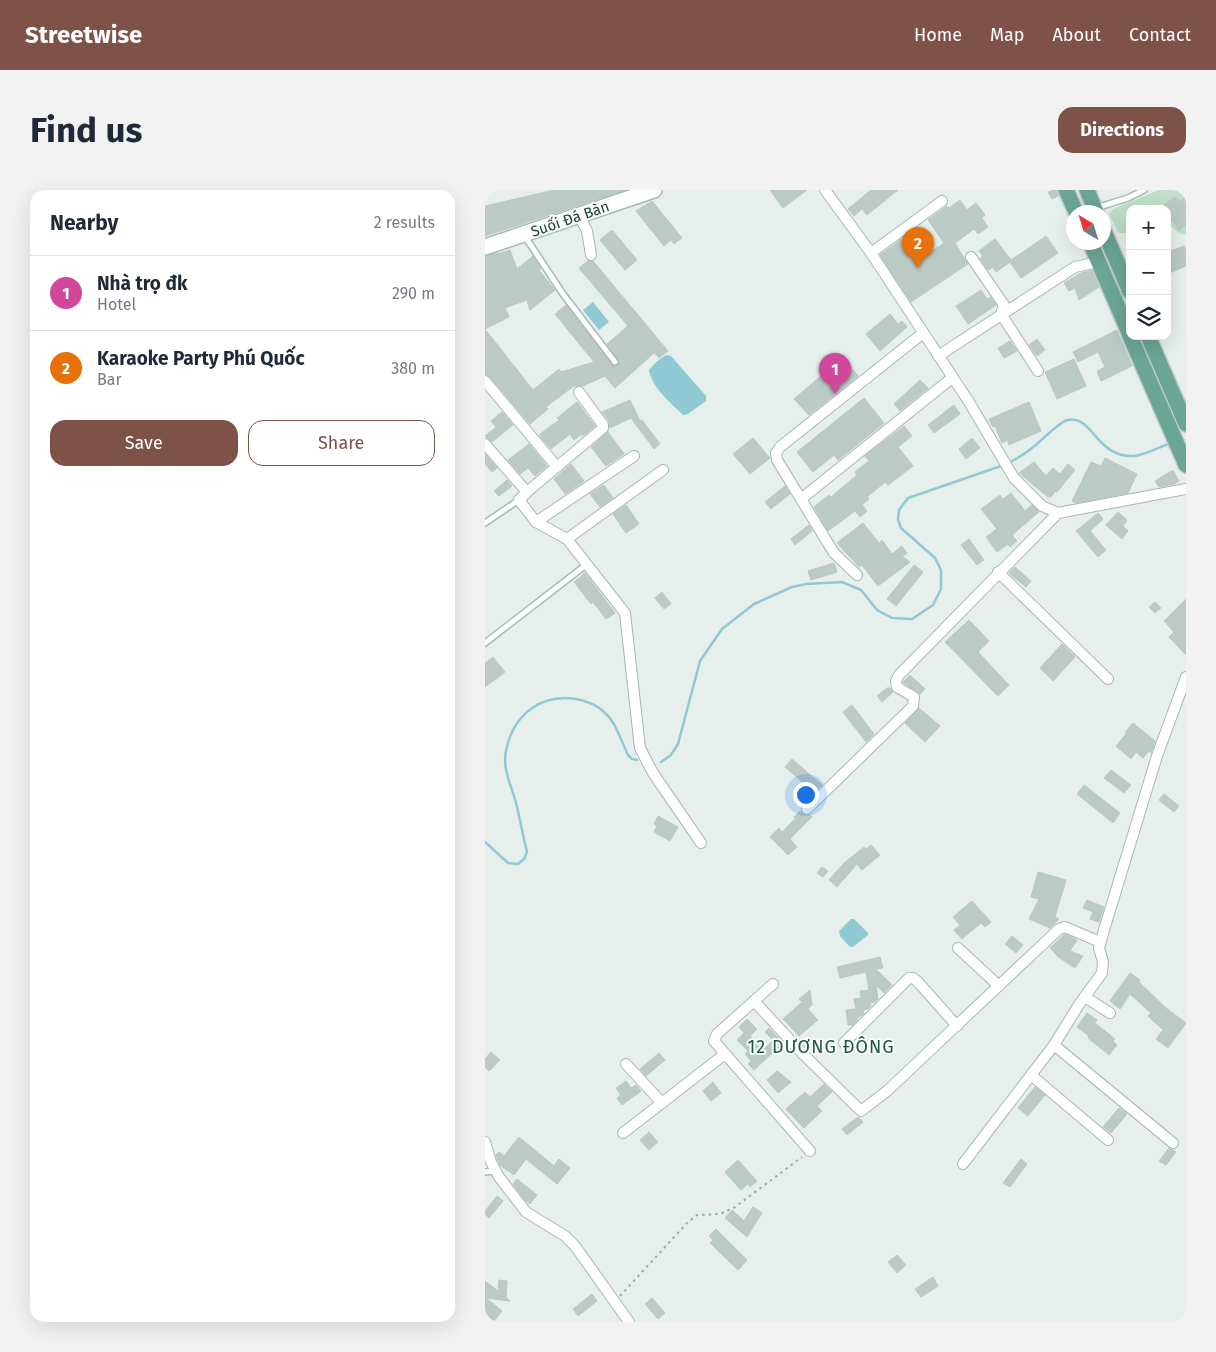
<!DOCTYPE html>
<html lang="en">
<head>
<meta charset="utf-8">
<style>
  body { margin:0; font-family:"Fira Sans",sans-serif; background:#f2f2f3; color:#1f2937 }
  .controls { position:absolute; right:15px; top:15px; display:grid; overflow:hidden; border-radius:10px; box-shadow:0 5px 20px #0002 }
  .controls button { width:45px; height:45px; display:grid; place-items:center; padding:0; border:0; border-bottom:1px solid #e0e1e3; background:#fff; color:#1f2937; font:25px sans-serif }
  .compass { position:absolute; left:581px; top:15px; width:45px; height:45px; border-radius:50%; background:#fff; box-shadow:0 5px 20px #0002; rotate:322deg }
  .you { position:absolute; left:320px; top:604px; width:18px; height:18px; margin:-12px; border:4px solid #fff; border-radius:50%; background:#1a73e8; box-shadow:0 0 0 8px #1a73e833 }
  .badge { display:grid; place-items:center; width:32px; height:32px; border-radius:50%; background:#7f5249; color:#fff; font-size:16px; font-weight:700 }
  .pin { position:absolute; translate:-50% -41px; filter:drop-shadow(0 1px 2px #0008) }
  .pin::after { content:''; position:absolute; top:26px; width:18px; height:15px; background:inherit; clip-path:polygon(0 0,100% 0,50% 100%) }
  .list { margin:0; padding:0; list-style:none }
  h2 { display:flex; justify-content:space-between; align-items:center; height:65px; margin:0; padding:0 20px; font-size:21px }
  h2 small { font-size:16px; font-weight:400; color:#747a83 }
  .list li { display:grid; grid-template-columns:32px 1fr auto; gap:15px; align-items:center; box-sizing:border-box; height:75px; padding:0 20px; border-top:1px solid #e0e1e3 }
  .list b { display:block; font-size:19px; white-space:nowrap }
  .list p { margin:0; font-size:16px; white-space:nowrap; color:#747a83 }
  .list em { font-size:16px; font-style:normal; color:#747a83 }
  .actions { display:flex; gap:10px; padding:15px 20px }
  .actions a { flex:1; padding:11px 0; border:1px solid #7f5249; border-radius:15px; text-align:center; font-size:18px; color:#7f5249 }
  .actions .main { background:#7f5249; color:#fff }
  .icon { flex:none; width:28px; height:28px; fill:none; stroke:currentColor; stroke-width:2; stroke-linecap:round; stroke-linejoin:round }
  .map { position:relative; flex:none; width:701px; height:1132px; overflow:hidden; border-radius:15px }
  header { display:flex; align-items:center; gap:30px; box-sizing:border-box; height:70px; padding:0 25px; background:#7f5249; color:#fff }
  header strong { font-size:24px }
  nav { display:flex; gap:28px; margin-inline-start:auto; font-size:18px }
  .intro { display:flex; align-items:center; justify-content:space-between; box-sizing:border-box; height:120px; padding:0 30px }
  h1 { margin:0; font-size:35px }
  .button { padding:12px 22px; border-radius:15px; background:#7f5249; color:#fff; font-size:18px; font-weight:700 }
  main { display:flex; gap:30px; padding:0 30px }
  aside { flex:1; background:#fff; border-radius:15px; box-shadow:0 5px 20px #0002 }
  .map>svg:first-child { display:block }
</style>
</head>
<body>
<header>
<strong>Streetwise</strong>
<nav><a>Home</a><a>Map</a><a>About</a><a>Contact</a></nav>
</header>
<div class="intro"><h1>Find us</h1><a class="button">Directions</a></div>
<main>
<aside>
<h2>Nearby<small>2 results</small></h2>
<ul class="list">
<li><span class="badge" style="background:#d1479c">1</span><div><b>Nhà trọ đk</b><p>Hotel</p></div><em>290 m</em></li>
<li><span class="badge" style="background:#e8710a">2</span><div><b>Karaoke Party Phú Quốc</b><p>Bar</p></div><em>380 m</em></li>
</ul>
<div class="actions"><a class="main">Save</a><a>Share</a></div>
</aside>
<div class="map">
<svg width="701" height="1132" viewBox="0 0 701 1132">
  <rect width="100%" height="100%" fill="#e6efeb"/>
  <path fill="#bfe0c8" d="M 674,0 L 701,0 L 701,45 L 694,43 L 682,33 L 682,19 L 645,19 L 645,43 L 634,43 L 624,24 L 628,19 Z"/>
  <g fill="#8ec9d4">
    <path d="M 108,112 L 124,132 L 114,140 L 98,120 Z"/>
    <path d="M 181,165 L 186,166 L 221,206 L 221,211 L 203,224 L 198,225 C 186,213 167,198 164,180 L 171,172 Z"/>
    <path d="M 366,729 L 369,729 L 383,743 L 383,745 L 368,757 L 365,757 L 355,746 L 354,741 Z"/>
  </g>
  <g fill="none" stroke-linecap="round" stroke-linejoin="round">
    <g stroke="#8ec9d4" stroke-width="2.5">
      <path d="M 524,273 C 532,268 540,264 547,258 C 556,252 573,232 583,230 C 608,225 611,268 649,266 C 661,265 674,257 686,253"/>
      <path d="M 176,572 L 186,565 L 193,554 L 215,471 L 237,439 L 269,414 L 307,397 L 321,394 L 357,392 L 376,400 L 392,420 L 407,428 L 427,429 L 448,415 L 456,399 L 456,380 L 450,368 L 416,338 L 413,329 L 414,320 L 423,308 L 519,275"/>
      <path d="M 0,652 L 23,673 L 33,674 L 39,669 L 42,662 C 38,646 35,629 31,613 C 27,597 17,579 21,561 C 28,524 58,501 96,510 C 105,513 112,515 119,522 C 131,532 136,551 143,565 L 147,569 L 152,570"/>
    </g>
  </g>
  <g fill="#bbcac4" stroke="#b8c9c2">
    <path d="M 69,0 L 140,0 L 0,46 L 0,16 Z"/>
    <path d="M 285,0 L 322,0 L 298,18 Z"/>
    <path d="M 386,0 L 413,0 L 382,25 L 377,19 L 369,26 L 363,19 Z"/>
    <path d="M 568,0 L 572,0 L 573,6 L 567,9 L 563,2 Z"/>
    <path d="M 701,6 L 701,35 L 694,40 L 682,24 L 682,19 L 674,19 L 690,7 L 694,12 Z"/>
    <path d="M 475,10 L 482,20 L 491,13 L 500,25 L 497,28 L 503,37 L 493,44 L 489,39 L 470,53 L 483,74 L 426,112 L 395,65 L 417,49 L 433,70 L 459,53 L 443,30 L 462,16 L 464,18 Z"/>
    <path d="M 167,11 L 197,48 L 189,54 L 186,50 L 179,56 L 151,21 Z"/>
    <path d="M 127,40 L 152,70 L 140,80 L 115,50 Z"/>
    <path d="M 561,46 L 573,63 L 536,88 L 525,72 L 511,82 L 508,77 L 503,80 L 495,68 L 498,66 L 494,61 L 510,49 L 526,70 Z"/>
    <path d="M 699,56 L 701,61 L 701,76 L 682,84 L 682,62 Z"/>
    <path d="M 25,60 L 32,79 L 48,66 L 56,78 L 54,80 L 70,100 L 45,120 L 42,110 L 20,118 L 24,127 L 0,139 L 48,200 L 74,179 L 76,182 L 109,172 L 70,124 L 81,115 L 127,175 L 130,176 L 134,174 L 133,169 L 122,154 L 143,136 L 94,78 L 103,71 L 108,71 L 183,161 L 174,168 L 169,163 L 130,198 L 120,186 L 98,196 L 90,196 L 90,195 L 61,217 L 63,219 L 45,234 L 5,187 L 0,184 L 0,66 L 13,63 L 13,64 Z"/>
    <path d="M 607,80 L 614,97 L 594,110 L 590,98 L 584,101 L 579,93 L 596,83 Z"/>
    <path d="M 496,100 L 502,109 L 505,107 L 511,115 L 483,134 L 471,116 Z"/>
    <path d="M 405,124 L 413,134 L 417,131 L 422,137 L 395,161 L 381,144 Z"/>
    <path d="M 632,140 L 647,176 L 616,191 L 612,181 L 620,177 L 613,162 L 593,172 L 588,162 Z"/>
    <path d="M 552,149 L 560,160 L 552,166 L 544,155 Z"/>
    <path d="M 525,151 L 532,161 L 519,168 L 513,158 Z"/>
    <path d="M 358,167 L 373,186 L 324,225 L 309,209 Z"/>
    <path d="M 589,169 L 601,196 L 572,209 L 560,182 Z"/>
    <path d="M 435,190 L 443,198 L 415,221 L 409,214 Z"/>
    <path d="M 379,208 L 399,233 L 353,270 L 349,265 L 328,282 L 312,262 Z"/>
    <path d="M 145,210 L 155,231 L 157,230 L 175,254 L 169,259 L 146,228 L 125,238 L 124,231 L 117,222 Z"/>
    <path d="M 92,212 L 110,236 L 98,246 L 97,244 L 89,250 L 85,244 L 66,259 L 54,245 L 74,230 L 72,228 Z"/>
    <path d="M 544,212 L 556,241 L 524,255 L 522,250 L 517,253 L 510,236 L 508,237 L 504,229 Z"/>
    <path d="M 469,215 L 475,224 L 449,243 L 443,235 Z"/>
    <path d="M 17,222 L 28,235 L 7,252 L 0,246 L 11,237 L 6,231 Z"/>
    <path d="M 419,236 L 427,246 L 413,257 L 428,276 L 403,295 L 400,292 L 382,307 L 384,309 L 377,315 L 382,321 L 375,327 L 370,321 L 343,341 L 329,317 L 344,305 L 346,307 L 372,285 L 370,282 L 384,271 L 380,266 Z"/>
    <path d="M 123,242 L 139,264 L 121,276 L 106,257 Z"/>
    <path d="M 268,248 L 285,268 L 265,284 L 248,264 Z"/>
    <path d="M 487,248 L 495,258 L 481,269 L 474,259 Z"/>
    <path d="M 44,254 L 62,276 L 50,286 L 43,278 L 35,284 L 23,270 Z"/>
    <path d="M 0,264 L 12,278 L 7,282 L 0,274 Z"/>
    <path d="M 620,268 L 652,284 L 643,303 L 591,313 L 587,311 L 606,272 L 616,276 Z"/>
    <path d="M 549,272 L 561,286 L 568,278 L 575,284 L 583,274 L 590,280 L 572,302 L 570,301 L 566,307 L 563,307 L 534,283 Z"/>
    <path d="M 86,274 L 99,291 L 80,304 L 69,289 Z"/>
    <path d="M 688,280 L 694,291 L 689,294 L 674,297 L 670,291 Z"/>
    <path d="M 22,290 L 27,296 L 14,306 L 9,301 Z"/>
    <path d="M 119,295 L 128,308 L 115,317 L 105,304 Z"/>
    <path d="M 300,296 L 305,304 L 286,319 L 280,312 Z"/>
    <path d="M 526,303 L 540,321 L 547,315 L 554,322 L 527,345 L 532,351 L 525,357 L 523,354 L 512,362 L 501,347 L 512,339 L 496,319 L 515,305 L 518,309 Z"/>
    <path d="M 141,315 L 154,334 L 141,343 L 128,324 Z"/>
    <path d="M 633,322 L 642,330 L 638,336 L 643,341 L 637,349 L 621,335 Z"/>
    <path d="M 613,323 L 618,329 L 605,341 L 621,360 L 613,367 L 591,341 Z"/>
    <path d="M 378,333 L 394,353 L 397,350 L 407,364 L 417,356 L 422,363 L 417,366 L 425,372 L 393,396 L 377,375 L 374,377 L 352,353 Z"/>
    <path d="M 324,335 L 327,341 L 310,355 L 306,349 Z"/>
    <path d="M 484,349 L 499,370 L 492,375 L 476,355 Z"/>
    <path d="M 349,373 L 352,382 L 326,390 L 323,381 Z"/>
    <path d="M 429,375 L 438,382 L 411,416 L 402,409 Z"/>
    <path d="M 530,377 L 546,391 L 541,397 L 524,383 Z"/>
    <path d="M 100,383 L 130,423 L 121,429 L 108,412 L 106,414 L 89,392 Z"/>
    <path d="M 177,402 L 186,414 L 179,419 L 170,408 Z"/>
    <path d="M 701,409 L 701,465 L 684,447 L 689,442 L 679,431 Z"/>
    <path d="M 670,412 L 676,418 L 670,423 L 664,417 Z"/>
    <path d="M 484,430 L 504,451 L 493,462 L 524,495 L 513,506 L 460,452 Z"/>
    <path d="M 577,454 L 590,467 L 568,491 L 555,478 Z"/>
    <path d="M 8,467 L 20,482 L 0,497 L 0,473 Z"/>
    <path d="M 425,485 L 440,499 L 435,504 L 418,492 Z"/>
    <path d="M 402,498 L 405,498 L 408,502 L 397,512 L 392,506 Z"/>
    <path d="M 367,515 L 389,544 L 381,552 L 358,522 Z"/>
    <path d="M 434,518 L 455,536 L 440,552 L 420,533 Z"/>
    <path d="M 648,533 L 670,551 L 666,563 L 664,561 L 658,568 L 651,562 L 646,569 L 631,556 L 642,543 L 640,542 Z"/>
    <path d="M 307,569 L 337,595 L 329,602 L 300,577 Z"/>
    <path d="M 626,580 L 646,595 L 639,603 L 619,588 Z"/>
    <path d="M 599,595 L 635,623 L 628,633 L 592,604 Z"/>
    <path d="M 679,604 L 694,616 L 689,622 L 674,610 Z"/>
    <path d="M 315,621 L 320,625 L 325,625 L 327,627 L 305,649 L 312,657 L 303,665 L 285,647 L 294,638 L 297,642 L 311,628 L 309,627 Z"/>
    <path d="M 173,626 L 193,637 L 185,651 L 169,642 L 172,636 L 169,634 Z"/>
    <path d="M 386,655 L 395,665 L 377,680 L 372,674 L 352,697 L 344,690 L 359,673 L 379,657 L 381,659 Z"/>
    <path d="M 337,677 L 343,681 L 338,687 L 332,683 Z"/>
    <path d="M 553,682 L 581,690 L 570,727 L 574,729 L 565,738 L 544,729 L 554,709 L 546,707 Z"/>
    <path d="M 602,710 L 619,717 L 614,732 L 605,729 L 608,722 L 598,718 Z"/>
    <path d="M 487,711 L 506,732 L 500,737 L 496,733 L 477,749 L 469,740 L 475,735 L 468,727 Z"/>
    <path d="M 580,744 L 592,750 L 585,761 L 598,766 L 590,778 L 572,766 L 571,764 L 565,758 Z"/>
    <path d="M 527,746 L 538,755 L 531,763 L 520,754 Z"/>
    <path d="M 395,767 L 398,778 L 391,779 L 407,795 L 399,803 L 391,795 L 393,809 L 390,812 L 385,813 L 386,816 L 383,819 L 378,820 L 379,824 L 372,828 L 372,830 L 368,835 L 363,835 L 361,820 L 371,819 L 369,809 L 376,808 L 375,801 L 384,800 L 381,782 L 355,788 L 352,777 Z"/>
    <path d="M 645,783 L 655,790 L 654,792 L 681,818 L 701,833 L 683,858 L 671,849 L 678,840 L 663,826 L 666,823 L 645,804 L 635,819 L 625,811 Z"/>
    <path d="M 325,800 L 327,815 L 323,819 L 333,830 L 314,846 L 298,829 L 317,812 L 314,809 Z"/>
    <path d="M 602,823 L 612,830 L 610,833 L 630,849 L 628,851 L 632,855 L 624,865 L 603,848 L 604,846 L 592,837 Z"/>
    <path d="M 262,829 L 272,839 L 265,846 L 278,860 L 288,850 L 280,842 L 284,838 L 300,855 L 296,858 L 294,857 L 269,880 L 263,874 L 266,871 L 260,864 L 263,861 L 252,850 L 259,843 L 254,837 Z"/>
    <path d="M 6,862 L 15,870 L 4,881 L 0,877 L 0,869 Z"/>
    <path d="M 174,863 L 180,870 L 161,886 L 155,879 Z"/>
    <path d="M 292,881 L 306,892 L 293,903 L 282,890 Z"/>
    <path d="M 141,891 L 146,898 L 151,895 L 156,901 L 137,915 L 132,908 L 136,905 L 131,898 Z"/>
    <path d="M 228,892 L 236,903 L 226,911 L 218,901 Z"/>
    <path d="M 339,894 L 347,902 L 332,916 L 337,921 L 319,938 L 301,919 L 320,902 L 325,907 Z"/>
    <path d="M 550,897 L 560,905 L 543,926 L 533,918 Z"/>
    <path d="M 634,918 L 642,924 L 626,943 L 618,937 Z"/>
    <path d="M 373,927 L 378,932 L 362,945 L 357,939 Z"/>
    <path d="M 164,942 L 173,952 L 164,960 L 155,950 Z"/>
    <path d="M 34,947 L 69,976 L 74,969 L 85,978 L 72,994 L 41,969 L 29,985 L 15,975 L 11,965 L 14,962 L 19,966 Z"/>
    <path d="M 684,958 L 691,962 L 681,975 L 674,971 Z"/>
    <path d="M 536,969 L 542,974 L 525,997 L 518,993 Z"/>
    <path d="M 253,970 L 272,991 L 265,997 L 263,994 L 256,1000 L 240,982 Z"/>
    <path d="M 32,989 L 52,1005 L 45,1014 L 40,1010 L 28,994 Z"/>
    <path d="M 12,1006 L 18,1011 L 4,1028 L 0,1024 L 0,1021 Z"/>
    <path d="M 268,1017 L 277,1023 L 262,1047 L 240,1028 L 247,1020 L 259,1031 Z"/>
    <path d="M 231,1039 L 262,1070 L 253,1080 L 225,1053 L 228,1050 L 224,1046 Z"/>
    <path d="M 412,1065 L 421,1075 L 412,1083 L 403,1072 Z"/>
    <path d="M 448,1087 L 453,1096 L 436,1107 L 430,1099 Z"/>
    <path d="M 14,1090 L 22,1091 L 21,1107 L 25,1111 L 1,1108 L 17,1121 L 8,1132 L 0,1132 L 0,1091 L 13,1101 Z"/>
    <path d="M 107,1104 L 112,1111 L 93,1126 L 88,1119 Z"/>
    <path d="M 167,1108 L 180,1123 L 173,1129 L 160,1114 Z"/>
  </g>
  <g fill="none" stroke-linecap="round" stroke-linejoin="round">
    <g stroke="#a8b8b2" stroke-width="8">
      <g id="lane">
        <path d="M 611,18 L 643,8 L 659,0"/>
        <path d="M 39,45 L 78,104 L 130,172"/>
        <path d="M 0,333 L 34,310"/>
        <path d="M 0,453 L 101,375"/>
        <path d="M 0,982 L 10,981"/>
      </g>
    </g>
    <g stroke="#a8b8b2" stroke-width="12">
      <g id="street">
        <path d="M 340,0 L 386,63 L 484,212 L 529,288 L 557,316 L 573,323 L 701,299"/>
        <path d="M 94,25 L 102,41 L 106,65"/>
        <path d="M 386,63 L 457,11"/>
        <path d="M 486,67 L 519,115 L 516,124 L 553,181"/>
        <path d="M 453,166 L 590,77 L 613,72"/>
        <path d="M 0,191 L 72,277"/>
        <path d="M 0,254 L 42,302 L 34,310 L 51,332 L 82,349 L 140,423 L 155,558 L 168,583 L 216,653"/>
        <path d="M 42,302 L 118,238 L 118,235 L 94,202"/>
        <path d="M 316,309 L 467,188"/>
        <path d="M 51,332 L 149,266"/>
        <path d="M 82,349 L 178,280"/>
        <path d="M 513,382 L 623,489"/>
        <path d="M 372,385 L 349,363 L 292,270 L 291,263 L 295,257 L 438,143"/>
        <path d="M 322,619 L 428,516 L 429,507 L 412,497 L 411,491 L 414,485 L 573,323"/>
        <path d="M 473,758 L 514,796"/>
        <path d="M 288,794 L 232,844 L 229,851 L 325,961"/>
        <path d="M 600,807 L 625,823"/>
        <path d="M 269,811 L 318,864 L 376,921 L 402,901 L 574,739 L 580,737 L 615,752"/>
        <path d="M 359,853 L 424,788 L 428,788 L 433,792 L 472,836"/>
        <path d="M 569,855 L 688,953"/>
        <path d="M 141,874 L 177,913"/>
        <path d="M 546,885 L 623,950"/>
        <path d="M 138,943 L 240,864"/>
        <path d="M 0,952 L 6,972 L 14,987 L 41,1022 L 80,1046 L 90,1056 L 144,1132"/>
        <path d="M 478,974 L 569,855 L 593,816 L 617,783 L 618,772 L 614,758 L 619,740 L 672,566 L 701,487"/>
      </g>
    </g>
    <g stroke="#a4bbb3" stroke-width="18">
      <path id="secondary" d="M 0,57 L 169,0"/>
    </g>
    <g stroke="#c2cac8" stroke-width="18">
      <g id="primary">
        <path d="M 581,0 L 591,22"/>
        <path d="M 602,0 L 611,22"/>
        <path d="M 618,39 L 645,102"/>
        <path d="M 605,52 L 645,145"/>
        <path d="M 645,146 L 701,275"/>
        <path d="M 663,146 L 701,234"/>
      </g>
    </g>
    <path stroke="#86b3a5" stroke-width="2" stroke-dasharray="2.5 4" stroke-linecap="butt" d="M 135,1106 L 202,1033 L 212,1025 L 235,1024 L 250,1017 L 317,967"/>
    <use href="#lane" stroke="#fff" stroke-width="5"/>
    <use href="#street" stroke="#fff" stroke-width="10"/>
    <use href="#secondary" stroke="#fff" stroke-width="15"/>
    <use href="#primary" stroke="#6aa596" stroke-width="15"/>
  </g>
  <g text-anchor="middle" stroke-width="4" stroke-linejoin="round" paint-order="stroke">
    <g font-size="15" fill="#24423a" stroke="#f7fbf9">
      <text transform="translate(85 29) rotate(-19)" y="5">Suối Đá Bàn</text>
    </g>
    <g font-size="18" letter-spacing="1" fill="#1f5548" stroke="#f7fbf9">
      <text x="336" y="863">12 DƯƠNG ĐÔNG</text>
    </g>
  </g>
</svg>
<div class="controls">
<button>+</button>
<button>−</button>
<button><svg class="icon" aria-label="layers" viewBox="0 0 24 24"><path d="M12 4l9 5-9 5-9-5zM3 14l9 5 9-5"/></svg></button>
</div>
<svg class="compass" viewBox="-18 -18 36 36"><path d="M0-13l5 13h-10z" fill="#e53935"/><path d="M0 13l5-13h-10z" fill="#747a83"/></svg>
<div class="you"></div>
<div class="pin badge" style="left:350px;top:204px;background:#d1479c">1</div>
<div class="pin badge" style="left:433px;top:78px;background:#e8710a">2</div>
</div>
</main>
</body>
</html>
